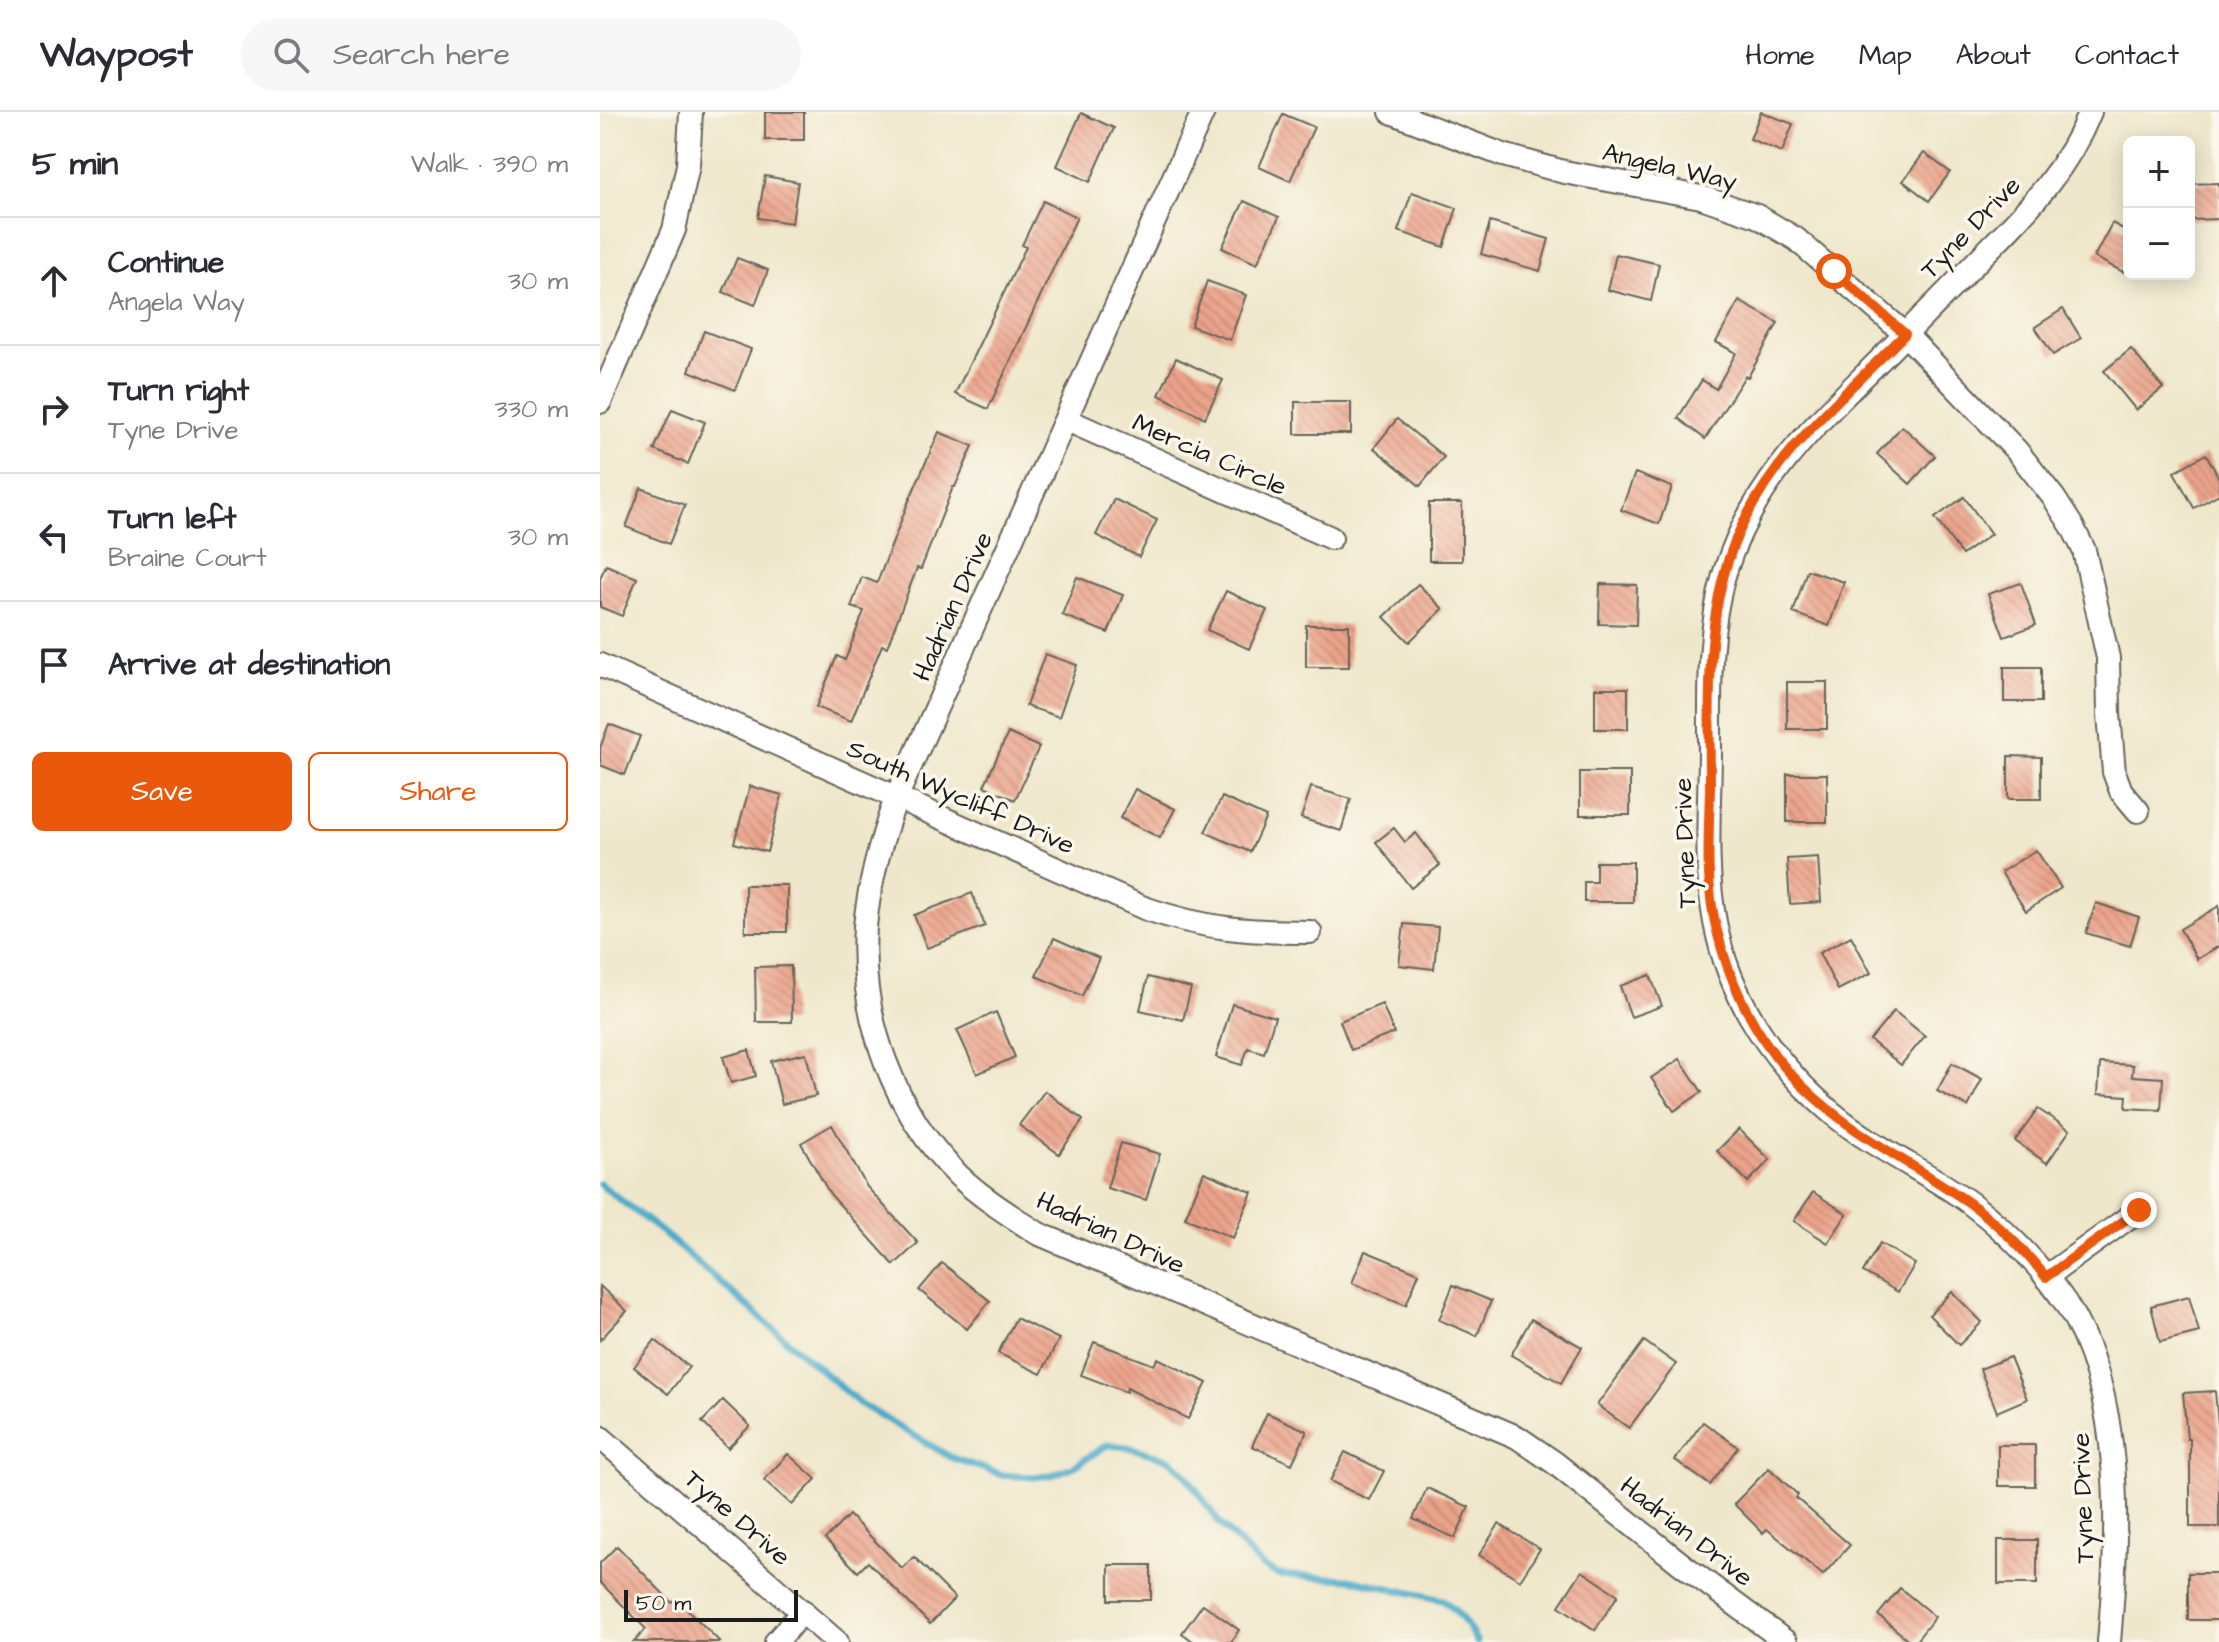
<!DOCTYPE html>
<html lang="en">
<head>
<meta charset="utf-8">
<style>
  body { margin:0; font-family:"Architects Daughter",sans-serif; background:#f7f7f7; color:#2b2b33 }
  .controls { position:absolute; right:24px; top:24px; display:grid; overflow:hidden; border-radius:12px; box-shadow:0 4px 20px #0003 }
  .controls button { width:72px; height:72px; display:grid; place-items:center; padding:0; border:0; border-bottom:2px solid #e1e1e2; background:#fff; color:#2b2b33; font:40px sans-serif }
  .scale { position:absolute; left:24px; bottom:20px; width:174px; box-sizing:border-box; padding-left:8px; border:4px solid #1c1c1c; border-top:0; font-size:22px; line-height:28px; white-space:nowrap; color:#1c1c1c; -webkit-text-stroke:6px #fbf7ec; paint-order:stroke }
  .stop { position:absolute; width:24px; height:24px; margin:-18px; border:6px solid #ea580c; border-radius:50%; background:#fff }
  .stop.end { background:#ea580c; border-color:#fff; box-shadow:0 2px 8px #0008 }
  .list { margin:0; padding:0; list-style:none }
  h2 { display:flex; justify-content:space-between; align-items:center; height:104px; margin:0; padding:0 32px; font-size:34px }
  h2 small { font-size:26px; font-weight:400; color:#7c7c81 }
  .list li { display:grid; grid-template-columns:52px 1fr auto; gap:24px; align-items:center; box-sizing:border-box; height:128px; padding:0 32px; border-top:2px solid #e1e1e2 }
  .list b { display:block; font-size:30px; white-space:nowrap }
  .list p { margin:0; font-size:26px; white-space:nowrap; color:#7c7c81 }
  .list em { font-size:26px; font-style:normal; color:#7c7c81 }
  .actions { display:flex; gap:16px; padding:24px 32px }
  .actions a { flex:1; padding:18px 0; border:2px solid #ea580c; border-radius:12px; text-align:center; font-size:28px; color:#ea580c }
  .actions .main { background:#ea580c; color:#fff }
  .icon { flex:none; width:44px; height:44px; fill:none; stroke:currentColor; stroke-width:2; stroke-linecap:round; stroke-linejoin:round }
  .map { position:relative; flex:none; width:1619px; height:1530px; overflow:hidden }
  header { display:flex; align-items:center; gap:48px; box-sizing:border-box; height:112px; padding:0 40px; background:#fff; border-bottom:2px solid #e1e1e2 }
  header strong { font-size:38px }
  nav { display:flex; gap:44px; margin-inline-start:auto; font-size:28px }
  .search { width:560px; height:72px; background:#f7f7f7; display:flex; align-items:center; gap:20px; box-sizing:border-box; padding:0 28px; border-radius:44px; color:#7c7c81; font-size:30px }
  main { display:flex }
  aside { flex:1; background:#fff }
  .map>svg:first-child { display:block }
</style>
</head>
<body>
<header>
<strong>Waypost</strong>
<div class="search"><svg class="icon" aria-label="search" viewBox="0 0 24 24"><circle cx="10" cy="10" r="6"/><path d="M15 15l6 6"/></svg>Search here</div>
<nav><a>Home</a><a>Map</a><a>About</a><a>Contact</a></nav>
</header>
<main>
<aside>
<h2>5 min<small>Walk · 390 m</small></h2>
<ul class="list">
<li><svg class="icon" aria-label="ahead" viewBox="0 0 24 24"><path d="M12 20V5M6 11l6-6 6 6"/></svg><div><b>Continue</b><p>Angela Way</p></div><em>30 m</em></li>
<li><svg class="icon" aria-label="right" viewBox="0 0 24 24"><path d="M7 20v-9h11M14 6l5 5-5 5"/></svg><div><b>Turn right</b><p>Tyne Drive</p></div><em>330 m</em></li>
<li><svg class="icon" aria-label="left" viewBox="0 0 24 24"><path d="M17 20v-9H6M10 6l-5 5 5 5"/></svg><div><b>Turn left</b><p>Braine Court</p></div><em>30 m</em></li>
<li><svg class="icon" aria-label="arrive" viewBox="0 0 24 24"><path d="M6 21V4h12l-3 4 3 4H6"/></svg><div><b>Arrive at destination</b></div></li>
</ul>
<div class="actions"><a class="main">Save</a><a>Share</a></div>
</aside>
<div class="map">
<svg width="1619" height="1530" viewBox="0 0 1619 1530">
  <defs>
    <pattern id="building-back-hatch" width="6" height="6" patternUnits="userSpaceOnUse" patternTransform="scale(2)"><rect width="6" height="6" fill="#eba28a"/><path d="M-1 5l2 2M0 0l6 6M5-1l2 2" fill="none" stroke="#c98b76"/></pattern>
  </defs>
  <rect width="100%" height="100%" fill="#fbf7ec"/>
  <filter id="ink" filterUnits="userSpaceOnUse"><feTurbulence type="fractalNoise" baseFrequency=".0125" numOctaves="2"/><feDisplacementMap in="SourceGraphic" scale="16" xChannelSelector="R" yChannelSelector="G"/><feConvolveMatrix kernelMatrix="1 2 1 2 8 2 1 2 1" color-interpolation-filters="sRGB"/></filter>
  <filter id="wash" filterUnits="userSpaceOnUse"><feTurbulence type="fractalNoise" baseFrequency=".006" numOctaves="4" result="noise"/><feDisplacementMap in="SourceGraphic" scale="32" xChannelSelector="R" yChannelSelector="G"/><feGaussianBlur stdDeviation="1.8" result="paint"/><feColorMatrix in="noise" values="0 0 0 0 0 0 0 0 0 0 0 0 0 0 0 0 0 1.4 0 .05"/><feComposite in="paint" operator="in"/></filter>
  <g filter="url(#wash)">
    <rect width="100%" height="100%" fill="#efe7cb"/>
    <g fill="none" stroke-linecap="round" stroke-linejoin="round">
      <path stroke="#4aaac9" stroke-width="7" d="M 0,1072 L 63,1121 L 259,1291 L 352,1346 L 403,1363 L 433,1365 L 452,1363 L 475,1354 L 507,1333 L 528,1335 L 571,1348 L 586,1363 L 620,1412 L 662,1454 L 679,1463 L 749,1467 L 843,1488 C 859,1499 867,1513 877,1530"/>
    </g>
    <g id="blocks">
      <g fill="url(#building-back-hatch)">
        <rect x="165" y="0" width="39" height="28"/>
        <path d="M 1161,0 L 1193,12 L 1182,40 L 1150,27 Z"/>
        <path d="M 481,1 L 514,16 L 490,70 L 457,54 Z"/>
        <path d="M 683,2 L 714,15 L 690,69 L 659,55 Z"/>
        <path d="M 1324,41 L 1350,60 L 1329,89 L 1303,69 Z"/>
        <path d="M 165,64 L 198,70 L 192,111 L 158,106 Z"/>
        <path d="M 1619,71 L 1619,107 L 1590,108 L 1589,72 Z"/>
        <path d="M 812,80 L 857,96 L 844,135 L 798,119 Z"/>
        <path d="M 443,89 L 477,105 L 388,297 L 355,282 L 426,135 L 422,133 Z"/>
        <path d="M 644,89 L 679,105 L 657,152 L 622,136 Z"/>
        <path d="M 890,110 L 949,127 L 940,159 L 881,142 Z"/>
        <path d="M 1512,111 L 1529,120 L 1529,149 L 1523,160 L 1494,145 Z"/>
        <path d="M 1016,142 L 1059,152 L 1051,189 L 1008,178 Z"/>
        <path d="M 137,146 L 168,158 L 155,193 L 123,180 Z"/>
        <path d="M 607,169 L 646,183 L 630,228 L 591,214 Z"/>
        <path d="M 1139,189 L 1178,211 L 1148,265 L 1145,264 L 1105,327 L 1078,306 L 1102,268 L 1116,277 L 1136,241 L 1116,230 Z"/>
        <path d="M 1463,197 L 1481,226 L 1453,243 L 1435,215 Z"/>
        <path d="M 104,219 L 151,237 L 135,278 L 89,259 Z"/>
        <path d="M 1531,237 L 1563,276 L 1536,298 L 1504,259 Z"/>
        <path d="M 576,246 L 623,268 L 605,306 L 559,283 Z"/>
        <rect x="695" y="290" width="56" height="32"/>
        <path d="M 72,297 L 105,310 L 88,352 L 54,338 Z"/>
        <path d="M 797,307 L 844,345 L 820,374 L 774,336 Z"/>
        <path d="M 1302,314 L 1335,344 L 1310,372 L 1277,342 Z"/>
        <path d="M 339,320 L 373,334 L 355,375 L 353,375 L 321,457 L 317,456 L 287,535 L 282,533 L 251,609 L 216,595 L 237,544 L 245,548 L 264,499 L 251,495 L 262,465 L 277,471 L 308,391 Z"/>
        <path d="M 1606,342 L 1619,366 L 1619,382 L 1594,396 L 1574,360 Z"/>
        <path d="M 1035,361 L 1072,375 L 1059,412 L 1021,398 Z"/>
        <path d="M 41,376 L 85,393 L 69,432 L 26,415 Z"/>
        <path d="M 1364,385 L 1391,422 L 1362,443 L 1335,406 Z"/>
        <path d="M 514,387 L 557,408 L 539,445 L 496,423 Z"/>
        <rect x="829" y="391" width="33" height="58"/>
        <path d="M 6,453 L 37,466 L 22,504 L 0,495 L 0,466 Z"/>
        <path d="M 1207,458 L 1244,470 L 1229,514 L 1193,501 Z"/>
        <path d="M 477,465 L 523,483 L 508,521 L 462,503 Z"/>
        <path d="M 1421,471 L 1436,513 L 1404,525 L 1388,482 Z"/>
        <path d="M 818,472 L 843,497 L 809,530 L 784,505 Z"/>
        <path d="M 1000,472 L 1037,473 L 1036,513 L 999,512 Z"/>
        <path d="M 626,479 L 667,498 L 649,537 L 607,518 Z"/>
        <rect x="706" y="513" width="43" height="42"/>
        <path d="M 445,542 L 477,553 L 459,605 L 426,594 Z"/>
        <rect x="1404" y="555" width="37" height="35"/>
        <rect x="1187" y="570" width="40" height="47"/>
        <rect x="995" y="576" width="33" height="41"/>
        <path d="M 9,612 L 40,624 L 25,663 L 0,653 L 0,636 Z"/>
        <path d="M 408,621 L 439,635 L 415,688 L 384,674 Z"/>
        <path d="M 1408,644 L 1441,645 L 1441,687 L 1408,687 Z"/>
        <rect x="980" y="660" width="50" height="43"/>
        <rect x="1187" y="662" width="40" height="48"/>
        <path d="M 150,674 L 182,683 L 167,740 L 134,731 Z"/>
        <path d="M 711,675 L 751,687 L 741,719 L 701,706 Z"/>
        <path d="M 535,677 L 575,697 L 560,726 L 520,706 Z"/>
        <path d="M 622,685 L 666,705 L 650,740 L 605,720 Z"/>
        <path d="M 794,716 L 805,730 L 816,721 L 840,753 L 811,776 L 776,730 Z"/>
        <path d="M 1436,738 L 1461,776 L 1426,799 L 1401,760 Z"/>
        <path d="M 1218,745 L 1221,790 L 1190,792 L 1187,747 Z"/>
        <path d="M 996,750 L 1033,750 L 1033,790 L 984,790 L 984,770 L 996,770 Z"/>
        <rect x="145" y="773" width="42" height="47"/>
        <path d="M 372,781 L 385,814 L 327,836 L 314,803 Z"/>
        <path d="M 1496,791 L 1539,805 L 1530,834 L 1486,821 Z"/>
        <path d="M 1619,794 L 1619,834 L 1597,847 L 1580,817 Z"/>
        <path d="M 804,812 L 838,815 L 834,857 L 799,853 Z"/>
        <path d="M 1251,824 L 1271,861 L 1238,878 L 1219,841 Z"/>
        <path d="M 454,826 L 499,846 L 482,884 L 436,864 Z"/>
        <path d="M 191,854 L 192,910 L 156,910 L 155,855 Z"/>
        <path d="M 1050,863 L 1062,894 L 1031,905 L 1020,874 Z"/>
        <path d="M 548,865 L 591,876 L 583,908 L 540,898 Z"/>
        <path d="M 632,892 L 675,905 L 664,941 L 648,936 L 642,953 L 616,945 Z"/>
        <path d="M 782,892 L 794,921 L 751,938 L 740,909 Z"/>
        <path d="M 1294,899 L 1325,924 L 1301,953 L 1270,928 Z"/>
        <path d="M 396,900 L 415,945 L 377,962 L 357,918 Z"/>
        <path d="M 149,938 L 156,964 L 131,971 L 123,945 Z"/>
        <path d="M 206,941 L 216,984 L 182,992 L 171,949 Z"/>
        <path d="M 1080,947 L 1102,980 L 1074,999 L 1051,966 Z"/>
        <path d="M 1352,951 L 1382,967 L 1368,995 L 1337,979 Z"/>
        <path d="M 1500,951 L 1533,953 L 1532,964 L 1563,966 L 1561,998 L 1526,996 L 1527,984 L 1498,982 Z"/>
        <path d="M 445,979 L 483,1008 L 459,1042 L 419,1013 Z"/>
        <path d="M 1438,997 L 1470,1018 L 1447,1051 L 1415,1029 Z"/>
        <path d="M 232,1013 L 267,1075 L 318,1131 L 294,1153 L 230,1082 L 201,1031 Z"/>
        <path d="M 1139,1017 L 1170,1048 L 1148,1070 L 1117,1039 Z"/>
        <path d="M 521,1031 L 560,1042 L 546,1088 L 507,1076 Z"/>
        <path d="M 604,1060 L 652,1080 L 633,1126 L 585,1106 Z"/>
        <path d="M 1213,1080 L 1247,1102 L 1228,1131 L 1194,1109 Z"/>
        <path d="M 1280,1131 L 1315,1152 L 1298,1180 L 1263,1160 Z"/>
        <path d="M 765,1139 L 819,1161 L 806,1193 L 752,1171 Z"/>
        <path d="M 342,1151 L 390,1189 L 367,1217 L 319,1178 Z"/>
        <path d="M 853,1173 L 891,1189 L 877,1224 L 839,1208 Z"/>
        <path d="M 0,1174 L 27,1199 L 0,1228 Z"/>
        <path d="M 1352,1180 L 1382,1210 L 1359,1233 L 1329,1203 Z"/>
        <path d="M 1589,1184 L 1599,1220 L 1560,1230 L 1551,1194 Z"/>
        <path d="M 416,1206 L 459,1227 L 441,1262 L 398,1241 Z"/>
        <path d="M 931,1207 L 982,1235 L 961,1271 L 911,1243 Z"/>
        <path d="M 55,1228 L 89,1255 L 68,1282 L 34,1255 Z"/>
        <path d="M 1044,1229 L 1076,1252 L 1029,1316 L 997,1293 Z"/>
        <path d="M 494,1230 L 554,1253 L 558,1246 L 607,1271 L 588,1307 L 527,1276 L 526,1280 L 481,1263 Z"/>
        <path d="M 1410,1245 L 1427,1287 L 1397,1300 L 1380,1257 Z"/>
        <path d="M 1615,1279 L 1619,1323 L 1619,1415 L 1590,1415 L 1590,1327 L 1587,1327 L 1583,1281 Z"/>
        <path d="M 123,1288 L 150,1314 L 128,1336 L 102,1310 Z"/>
        <path d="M 667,1301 L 707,1319 L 692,1352 L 652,1334 Z"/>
        <path d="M 1103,1310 L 1138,1335 L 1110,1373 L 1075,1348 Z"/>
        <rect x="1398" y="1333" width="37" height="41"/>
        <path d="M 745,1340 L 784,1359 L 769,1388 L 730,1369 Z"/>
        <path d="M 188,1342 L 216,1367 L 192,1393 L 164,1368 Z"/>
        <path d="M 1169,1356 L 1198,1383 L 1196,1386 L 1250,1433 L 1223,1463 L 1167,1417 L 1163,1421 L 1134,1392 Z"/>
        <path d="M 827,1376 L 869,1395 L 855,1426 L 813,1407 Z"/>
        <path d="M 249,1403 L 302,1456 L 314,1445 L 355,1486 L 330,1512 L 268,1450 L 258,1460 L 225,1427 Z"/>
        <path d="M 899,1412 L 940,1437 L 920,1468 L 879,1443 Z"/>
        <rect x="1398" y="1428" width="39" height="44"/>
        <path d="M 17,1434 L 72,1491 L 77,1487 L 120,1530 L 34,1530 L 46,1517 L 0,1470 L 0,1451 Z"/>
        <rect x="509" y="1453" width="42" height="35"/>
        <path d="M 982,1459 L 1018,1483 L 995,1518 L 959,1494 Z"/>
        <rect x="1588" y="1461" width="31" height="47"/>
        <path d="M 1300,1476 L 1335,1505 L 1315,1530 L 1311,1530 L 1278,1503 Z"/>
        <path d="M 603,1492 L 639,1518 L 631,1530 L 594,1530 L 582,1521 Z"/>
      </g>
    </g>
  </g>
  <g filter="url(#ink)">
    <use href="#blocks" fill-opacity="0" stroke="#666359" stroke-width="2"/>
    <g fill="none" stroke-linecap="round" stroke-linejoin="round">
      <g stroke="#666359" stroke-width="26">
        <g id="street">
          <path d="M 603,0 L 296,686 C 281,728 269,770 265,815 C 259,906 294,1000 359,1064 C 382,1086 410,1103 437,1121 L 917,1325 L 955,1351 L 1080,1451 L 1186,1530"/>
          <path d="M 791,0 L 903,43 L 964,60 L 1101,85 L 1157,104 L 1196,127 L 1305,222 L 1417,339 L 1454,386 L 1472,414 L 1484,438 L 1508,546 L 1509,602 L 1514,660 L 1521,679 L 1538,699"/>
          <path d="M 1490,0 C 1468,56 1429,97 1387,139 C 1349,178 1310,218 1271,257 C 1208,320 1151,374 1124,463 C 1108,519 1110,578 1110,636 C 1110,693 1104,753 1115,810 C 1129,886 1174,952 1232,1001 C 1275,1037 1326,1059 1370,1091 C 1407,1119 1439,1152 1465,1190 C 1526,1284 1518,1423 1509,1530"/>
          <path d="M 0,290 L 74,118 L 88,53 L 91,0"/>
          <path d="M 467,308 L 731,426"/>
          <path d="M 0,553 L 544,796 C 604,817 647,820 710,820"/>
          <path d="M 1446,1165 L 1539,1098"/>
          <path d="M 0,1325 L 237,1530"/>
          <path d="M 176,1530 L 203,1499"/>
        </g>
      </g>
      <use href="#street" stroke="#fff" stroke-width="22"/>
    </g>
  </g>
  <g fill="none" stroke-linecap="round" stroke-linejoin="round" filter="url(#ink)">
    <path stroke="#ea580c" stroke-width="10" d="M 1234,159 L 1305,222 C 1246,282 1174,341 1139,420 C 1103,500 1110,591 1110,676 C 1109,721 1105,770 1116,815 C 1128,866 1152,919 1188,959 C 1242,1019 1304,1045 1368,1090 C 1398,1111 1423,1137 1446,1165 L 1539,1098"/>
  </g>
  <g text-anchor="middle" stroke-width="7" stroke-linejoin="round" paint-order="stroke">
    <g font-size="26" fill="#1c1c1c" stroke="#fbf7ec">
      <text transform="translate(1070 54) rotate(13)" y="9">Angela Way</text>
      <text transform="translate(1370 115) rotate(-46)" y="9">Tyne Drive</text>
      <text transform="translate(610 342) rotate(24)" y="9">Mercia Circle</text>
      <text transform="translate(352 494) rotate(-66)" y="9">Hadrian Drive</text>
      <text transform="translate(361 684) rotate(24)" y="9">South Wycliff Drive</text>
      <text transform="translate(1084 731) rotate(-92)" y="9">Tyne Drive</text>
      <text transform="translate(511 1120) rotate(25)" y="9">Hadrian Drive</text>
      <text transform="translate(1482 1386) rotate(-92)" y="9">Tyne Drive</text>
      <text transform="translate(138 1405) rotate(41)" y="9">Tyne Drive</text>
      <text transform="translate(1087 1419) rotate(38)" y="9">Hadrian Drive</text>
    </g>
  </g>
</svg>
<div class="controls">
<button>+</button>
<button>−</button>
</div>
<div class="scale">50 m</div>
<div class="stop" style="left:1234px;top:159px"></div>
<div class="stop end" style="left:1539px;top:1098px"></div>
</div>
</main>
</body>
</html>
